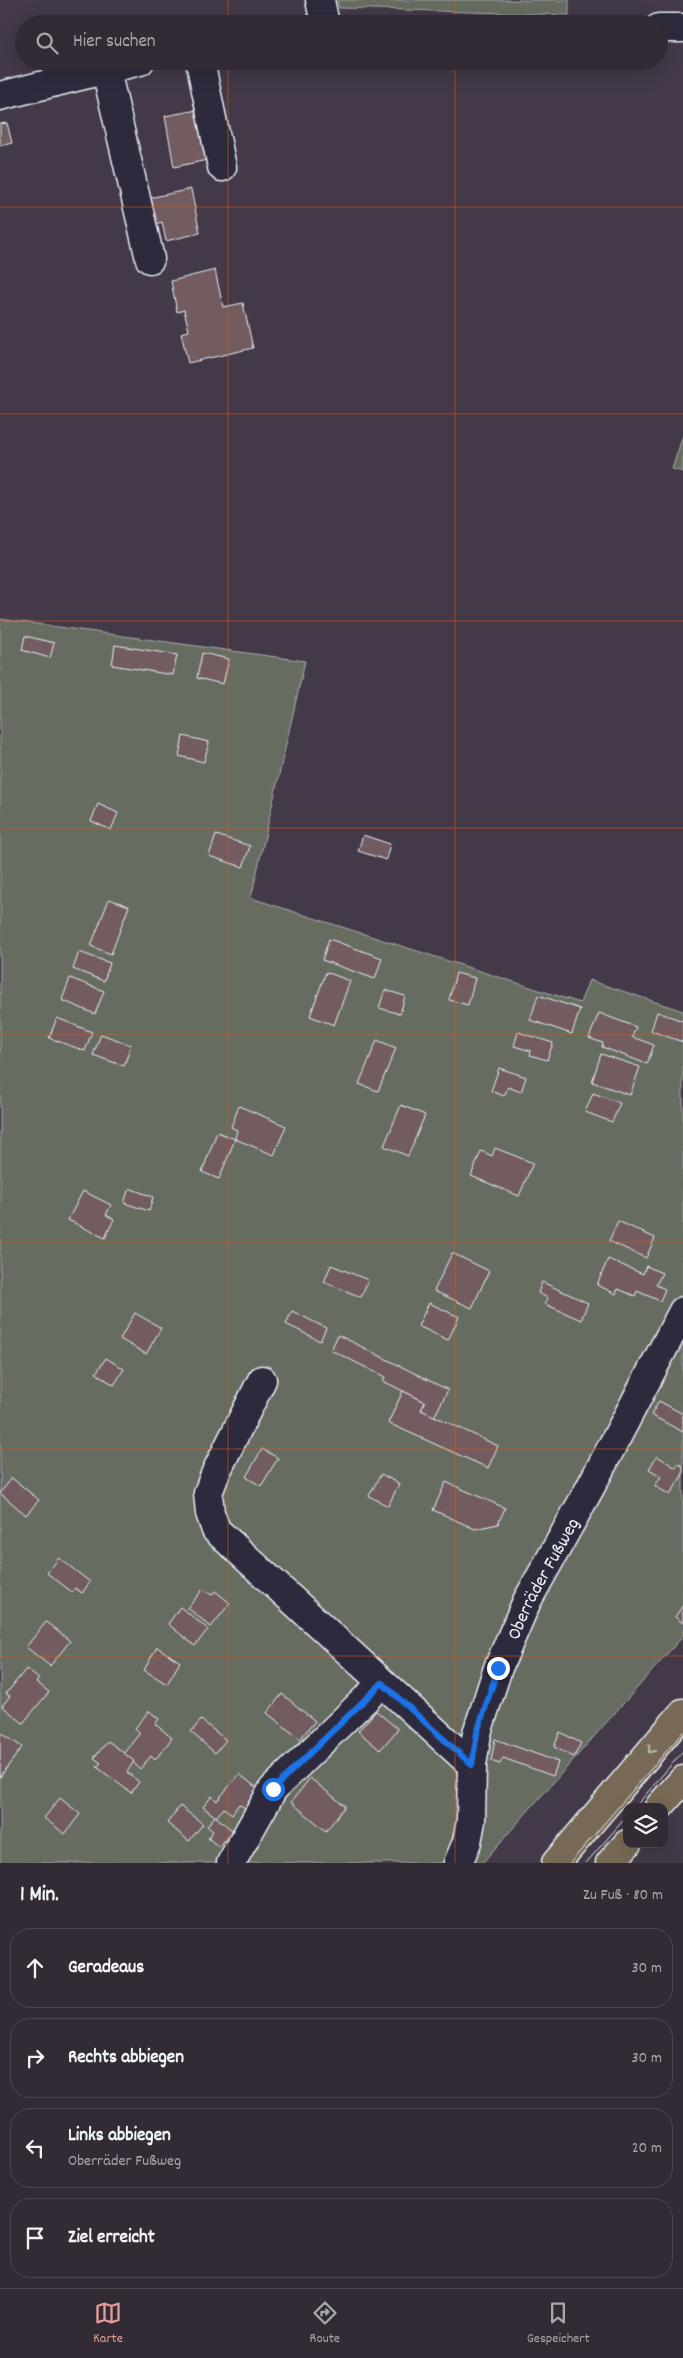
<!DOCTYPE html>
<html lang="de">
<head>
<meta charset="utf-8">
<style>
  body { margin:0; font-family:Dekko,sans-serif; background:#3d3742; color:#f1f3f6 }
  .controls { position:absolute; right:15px; bottom:15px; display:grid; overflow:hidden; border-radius:10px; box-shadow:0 5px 20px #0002 }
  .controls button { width:45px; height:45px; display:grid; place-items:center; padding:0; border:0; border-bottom:1px solid #4d4751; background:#322b36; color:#f1f3f6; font:25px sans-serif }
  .stop { position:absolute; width:15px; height:15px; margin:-11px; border:4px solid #1a73e8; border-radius:50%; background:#fff }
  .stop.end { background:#1a73e8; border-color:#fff; box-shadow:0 1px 5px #0008 }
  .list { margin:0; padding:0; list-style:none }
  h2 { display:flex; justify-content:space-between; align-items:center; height:65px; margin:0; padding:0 20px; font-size:21px }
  h2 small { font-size:16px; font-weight:400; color:#a8a7ad }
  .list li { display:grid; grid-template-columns:32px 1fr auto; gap:15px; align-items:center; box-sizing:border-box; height:80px; margin:0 10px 10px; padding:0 10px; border:1px solid #4d4751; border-radius:20px }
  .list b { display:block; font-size:19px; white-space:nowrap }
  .list p { margin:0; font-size:16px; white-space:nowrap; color:#a8a7ad }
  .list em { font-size:16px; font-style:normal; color:#a8a7ad }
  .icon { flex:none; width:28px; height:28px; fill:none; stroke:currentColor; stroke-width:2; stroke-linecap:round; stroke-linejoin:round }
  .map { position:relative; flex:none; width:683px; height:1863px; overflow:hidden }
  .search { position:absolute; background:#322b36; box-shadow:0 5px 20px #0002; left:15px; right:15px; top:15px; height:55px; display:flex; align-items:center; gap:12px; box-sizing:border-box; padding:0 18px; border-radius:28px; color:#a8a7ad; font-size:19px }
  .sheet { height:425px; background:#322b36 }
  nav { display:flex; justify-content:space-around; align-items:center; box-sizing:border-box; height:70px; border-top:1px solid #4d4751; background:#322b36; font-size:14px; color:#a8a7ad }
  nav a { display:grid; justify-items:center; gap:2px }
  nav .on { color:#e69b98 }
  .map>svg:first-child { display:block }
</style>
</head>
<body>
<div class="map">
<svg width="683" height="1863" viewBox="0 0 683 1863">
  <rect width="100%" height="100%" fill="#433948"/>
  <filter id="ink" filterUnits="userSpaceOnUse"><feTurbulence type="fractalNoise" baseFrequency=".02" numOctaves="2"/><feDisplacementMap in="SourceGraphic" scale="10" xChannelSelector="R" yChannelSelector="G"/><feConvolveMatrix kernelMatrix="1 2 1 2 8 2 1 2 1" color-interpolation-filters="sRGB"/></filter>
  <g filter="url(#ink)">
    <g fill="#666c5f" stroke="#a7aeac">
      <path d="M 337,0 L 569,0 L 569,15 L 339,8 Z"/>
      <path d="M 683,435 L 683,472 L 672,469 Z"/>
      <path d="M 0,619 L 305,661 L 251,898 L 580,1003 L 589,980 L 683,1011 L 683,1636 L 482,1863 L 0,1863 Z"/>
    </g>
    <g fill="#725c60" stroke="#e8f1f8">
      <path d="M 197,110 L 212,159 L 174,167 L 165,116 Z"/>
      <path d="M 7,123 L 12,143 L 0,146 L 0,124 Z"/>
      <path d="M 191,189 L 200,233 L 166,241 L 162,222 L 155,224 L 149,198 Z"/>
      <path d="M 215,270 L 223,307 L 243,303 L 253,348 L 188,363 L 181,333 L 189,331 L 184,310 L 177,312 L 171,281 Z"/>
      <path d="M 25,636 L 54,643 L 50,658 L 22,650 Z"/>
      <path d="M 115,645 L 177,655 L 173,675 L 112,665 Z"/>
      <path d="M 202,653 L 229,659 L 223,684 L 197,678 Z"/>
      <path d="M 183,736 L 209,742 L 204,762 L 179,756 Z"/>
      <path d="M 98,804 L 118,813 L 111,830 L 91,821 Z"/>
      <path d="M 216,835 L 250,846 L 243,867 L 209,856 Z"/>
      <path d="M 363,835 L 390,844 L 386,860 L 358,851 Z"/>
      <path d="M 109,899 L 129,906 L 111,954 L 91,946 Z"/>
      <path d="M 329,939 L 382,958 L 375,979 L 322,960 Z"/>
      <path d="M 79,952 L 110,963 L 104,981 L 73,969 Z"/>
      <path d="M 326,972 L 350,981 L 334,1025 L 310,1016 Z"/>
      <path d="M 456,973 L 475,978 L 468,1005 L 449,1000 Z"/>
      <path d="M 70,978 L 104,991 L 95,1014 L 62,1000 Z"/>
      <path d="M 385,990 L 405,996 L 400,1014 L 379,1008 Z"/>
      <path d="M 538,995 L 580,1009 L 572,1034 L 530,1020 Z"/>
      <path d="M 657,1012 L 683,1021 L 683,1042 L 651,1031 Z"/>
      <path d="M 599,1013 L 636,1027 L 632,1037 L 654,1045 L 647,1064 L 602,1047 L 603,1043 L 589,1038 Z"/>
      <path d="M 57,1018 L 92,1032 L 85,1051 L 49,1038 Z"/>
      <path d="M 518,1032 L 553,1043 L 547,1060 L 530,1055 L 531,1051 L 514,1046 Z"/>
      <path d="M 101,1034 L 131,1045 L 124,1066 L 93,1055 Z"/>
      <path d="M 377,1040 L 396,1048 L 378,1091 L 359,1084 Z"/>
      <path d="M 601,1054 L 640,1067 L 630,1095 L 592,1082 Z"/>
      <path d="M 499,1068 L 526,1077 L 521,1092 L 508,1087 L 504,1096 L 491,1091 Z"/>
      <path d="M 593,1093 L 620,1103 L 612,1122 L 585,1112 Z"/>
      <path d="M 401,1105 L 425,1115 L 408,1156 L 384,1146 Z"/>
      <path d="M 239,1106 L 286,1126 L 274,1155 L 235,1139 L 237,1130 L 231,1127 Z"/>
      <path d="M 217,1132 L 235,1139 L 219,1179 L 202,1172 Z"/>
      <path d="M 495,1148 L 533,1163 L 519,1196 L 471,1176 L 481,1151 L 492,1156 Z"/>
      <path d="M 129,1188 L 153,1197 L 149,1211 L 124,1203 Z"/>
      <path d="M 83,1191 L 111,1205 L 106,1215 L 114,1219 L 105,1238 L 68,1220 Z"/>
      <path d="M 618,1221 L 655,1238 L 646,1258 L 609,1241 Z"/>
      <path d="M 452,1253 L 489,1271 L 472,1308 L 434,1291 Z"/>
      <path d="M 608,1259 L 643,1274 L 646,1266 L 662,1273 L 656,1285 L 665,1289 L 660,1301 L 637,1291 L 635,1296 L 618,1289 L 616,1294 L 597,1285 Z"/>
      <path d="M 331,1265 L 368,1280 L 361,1297 L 324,1282 Z"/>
      <path d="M 542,1282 L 588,1303 L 581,1320 L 545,1304 L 548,1298 L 538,1293 Z"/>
      <path d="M 429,1303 L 459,1317 L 448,1340 L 418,1326 Z"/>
      <path d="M 292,1311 L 326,1328 L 320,1341 L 286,1324 Z"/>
      <path d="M 135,1313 L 161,1328 L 146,1354 L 120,1339 Z"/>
      <path d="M 338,1335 L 448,1390 L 434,1417 L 421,1410 L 425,1402 L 383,1381 L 385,1377 L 331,1350 Z"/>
      <path d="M 106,1358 L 124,1369 L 114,1385 L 96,1373 Z"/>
      <path d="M 403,1391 L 425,1402 L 421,1410 L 498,1446 L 488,1468 L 388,1423 Z"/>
      <path d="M 659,1401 L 683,1414 L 683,1432 L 651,1415 Z"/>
      <path d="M 262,1449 L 278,1458 L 261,1486 L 246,1477 Z"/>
      <path d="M 657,1456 L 676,1468 L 678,1464 L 683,1466 L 683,1474 L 670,1495 L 655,1486 L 661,1476 L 649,1469 Z"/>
      <path d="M 381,1474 L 399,1484 L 388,1506 L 369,1496 Z"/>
      <path d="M 12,1478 L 39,1500 L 26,1515 L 0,1493 Z"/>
      <path d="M 446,1482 L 505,1508 L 498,1524 L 475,1529 L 433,1510 Z"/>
      <path d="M 59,1558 L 90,1582 L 82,1593 L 75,1588 L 72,1592 L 47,1573 Z"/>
      <path d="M 203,1589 L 212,1595 L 215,1591 L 230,1603 L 211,1627 L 188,1608 Z"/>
      <path d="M 683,1605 L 683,1623 L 675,1617 Z"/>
      <path d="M 180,1607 L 208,1629 L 195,1646 L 168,1624 Z"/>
      <path d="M 46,1622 L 70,1641 L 50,1666 L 26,1647 Z"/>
      <path d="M 157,1647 L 180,1662 L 167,1684 L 144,1670 Z"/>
      <path d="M 26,1669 L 39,1679 L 36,1682 L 49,1692 L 23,1723 L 2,1706 L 10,1696 L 6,1694 Z"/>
      <path d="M 282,1694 L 315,1721 L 300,1739 L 267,1713 Z"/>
      <path d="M 149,1711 L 159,1719 L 155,1724 L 172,1738 L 155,1760 L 151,1756 L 140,1769 L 124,1753 L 140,1733 L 135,1728 Z"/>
      <path d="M 376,1711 L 398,1729 L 380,1750 L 358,1731 Z"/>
      <path d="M 201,1720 L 226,1740 L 215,1753 L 191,1732 Z"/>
      <path d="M 0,1732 L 22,1747 L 0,1777 Z"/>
      <path d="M 560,1732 L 581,1743 L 574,1757 L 554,1747 Z"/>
      <path d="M 495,1739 L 558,1762 L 553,1776 L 503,1758 L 500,1764 L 491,1761 Z"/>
      <path d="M 108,1741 L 134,1761 L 127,1772 L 139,1782 L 131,1793 L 97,1767 L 101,1763 L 94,1758 Z"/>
      <path d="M 239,1774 L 261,1791 L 246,1809 L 239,1804 L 232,1814 L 224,1808 L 216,1817 L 203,1807 L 212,1796 L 217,1801 Z"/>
      <path d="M 310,1778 L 345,1806 L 326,1831 L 291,1802 Z"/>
      <path d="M 60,1798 L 80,1814 L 65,1834 L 44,1818 Z"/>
      <path d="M 180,1806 L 203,1824 L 189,1841 L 167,1823 Z"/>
      <path d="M 215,1816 L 233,1831 L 219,1847 L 208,1838 L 213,1831 L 207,1826 Z"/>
    </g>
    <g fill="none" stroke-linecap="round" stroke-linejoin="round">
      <g stroke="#e8f1f8" stroke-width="31">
        <g id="minor">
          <path d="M 320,0 L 325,24"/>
          <path d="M 659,28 L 683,28"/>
          <path d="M 200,61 L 222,167"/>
          <path d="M 106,70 L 150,259"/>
          <path d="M 0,96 L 140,61"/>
          <path d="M 262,1380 L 216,1472 L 208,1493 L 210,1513 L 216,1530 L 472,1765"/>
          <path d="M 231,1863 L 273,1789 L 382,1683"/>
          <path id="s1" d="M 458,1863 L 467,1842 L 471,1821 L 472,1765 L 477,1733 L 498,1668 L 527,1601 L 590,1488 L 683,1311"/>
        </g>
      </g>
      <g stroke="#e8f1f8" stroke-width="31">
        <g id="major">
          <path d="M 659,1807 L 683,1780"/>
          <path d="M 556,1863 L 683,1713"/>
          <path d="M 610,1863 L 627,1844"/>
        </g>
      </g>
      <use href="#minor" stroke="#2f2a3d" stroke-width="28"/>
      <use href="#major" stroke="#776954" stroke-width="28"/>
      <g stroke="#e8f1f8" stroke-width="1">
        <path d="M 635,1807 L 683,1751"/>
        <path d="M 570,1863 L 683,1732"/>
        <path d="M 586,1863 L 627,1816"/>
      </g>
    </g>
    <defs><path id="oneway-chevron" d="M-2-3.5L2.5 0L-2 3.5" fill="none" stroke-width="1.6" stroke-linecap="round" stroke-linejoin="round" transform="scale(1.25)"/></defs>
    <use stroke="#bbbbb6" href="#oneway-chevron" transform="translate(651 1750) rotate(130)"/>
  </g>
  <g fill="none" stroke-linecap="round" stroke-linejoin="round" filter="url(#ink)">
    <path stroke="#1a73e8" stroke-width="6" d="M 273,1789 L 382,1683 L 472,1765 L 477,1733 L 498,1668"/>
  </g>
  <path fill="none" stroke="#e8590c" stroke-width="1" stroke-opacity="0.55" d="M 228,0 L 228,24M 455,0 L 455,24M 228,61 L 228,1863M 455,61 L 455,1863M 0,207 L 683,207M 0,414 L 683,414M 0,621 L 683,621M 0,828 L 683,828M 0,1035 L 683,1035M 0,1242 L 683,1242M 0,1449 L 683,1449M 0,1656 L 683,1656"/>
  <g text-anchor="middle" stroke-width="4" stroke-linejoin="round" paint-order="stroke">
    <g font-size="19" fill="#e8f1f8" stroke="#2f2a3d">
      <text dy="7" stroke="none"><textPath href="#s1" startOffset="301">Oberräder Fußweg</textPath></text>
    </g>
  </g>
</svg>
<div class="controls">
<button><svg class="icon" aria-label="layers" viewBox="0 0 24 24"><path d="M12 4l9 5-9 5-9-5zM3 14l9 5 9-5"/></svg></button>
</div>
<div class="stop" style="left:273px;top:1789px"></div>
<div class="stop end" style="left:498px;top:1668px"></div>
<div class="search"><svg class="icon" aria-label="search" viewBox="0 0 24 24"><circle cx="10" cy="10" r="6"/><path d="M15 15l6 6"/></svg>Hier suchen</div>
</div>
<section class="sheet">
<h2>1 Min.<small>Zu Fuß · 80 m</small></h2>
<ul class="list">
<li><svg class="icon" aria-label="ahead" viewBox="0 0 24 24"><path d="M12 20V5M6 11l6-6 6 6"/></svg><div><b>Geradeaus</b></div><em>30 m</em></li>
<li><svg class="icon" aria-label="right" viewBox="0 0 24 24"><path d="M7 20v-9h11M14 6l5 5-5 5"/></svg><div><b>Rechts abbiegen</b></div><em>30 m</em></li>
<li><svg class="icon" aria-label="left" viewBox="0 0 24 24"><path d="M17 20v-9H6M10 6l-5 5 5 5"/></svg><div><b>Links abbiegen</b><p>Oberräder Fußweg</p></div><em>20 m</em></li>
<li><svg class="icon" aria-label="arrive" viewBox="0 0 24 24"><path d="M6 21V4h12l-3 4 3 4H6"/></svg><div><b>Ziel erreicht</b></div></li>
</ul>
</section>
<nav>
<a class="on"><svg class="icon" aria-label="map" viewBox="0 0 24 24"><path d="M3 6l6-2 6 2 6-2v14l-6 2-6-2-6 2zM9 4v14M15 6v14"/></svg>Karte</a>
<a><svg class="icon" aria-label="directions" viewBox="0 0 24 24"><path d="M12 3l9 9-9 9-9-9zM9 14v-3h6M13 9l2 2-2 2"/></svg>Route</a>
<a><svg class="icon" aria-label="saved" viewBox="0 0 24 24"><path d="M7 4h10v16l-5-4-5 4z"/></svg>Gespeichert</a>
</nav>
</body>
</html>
